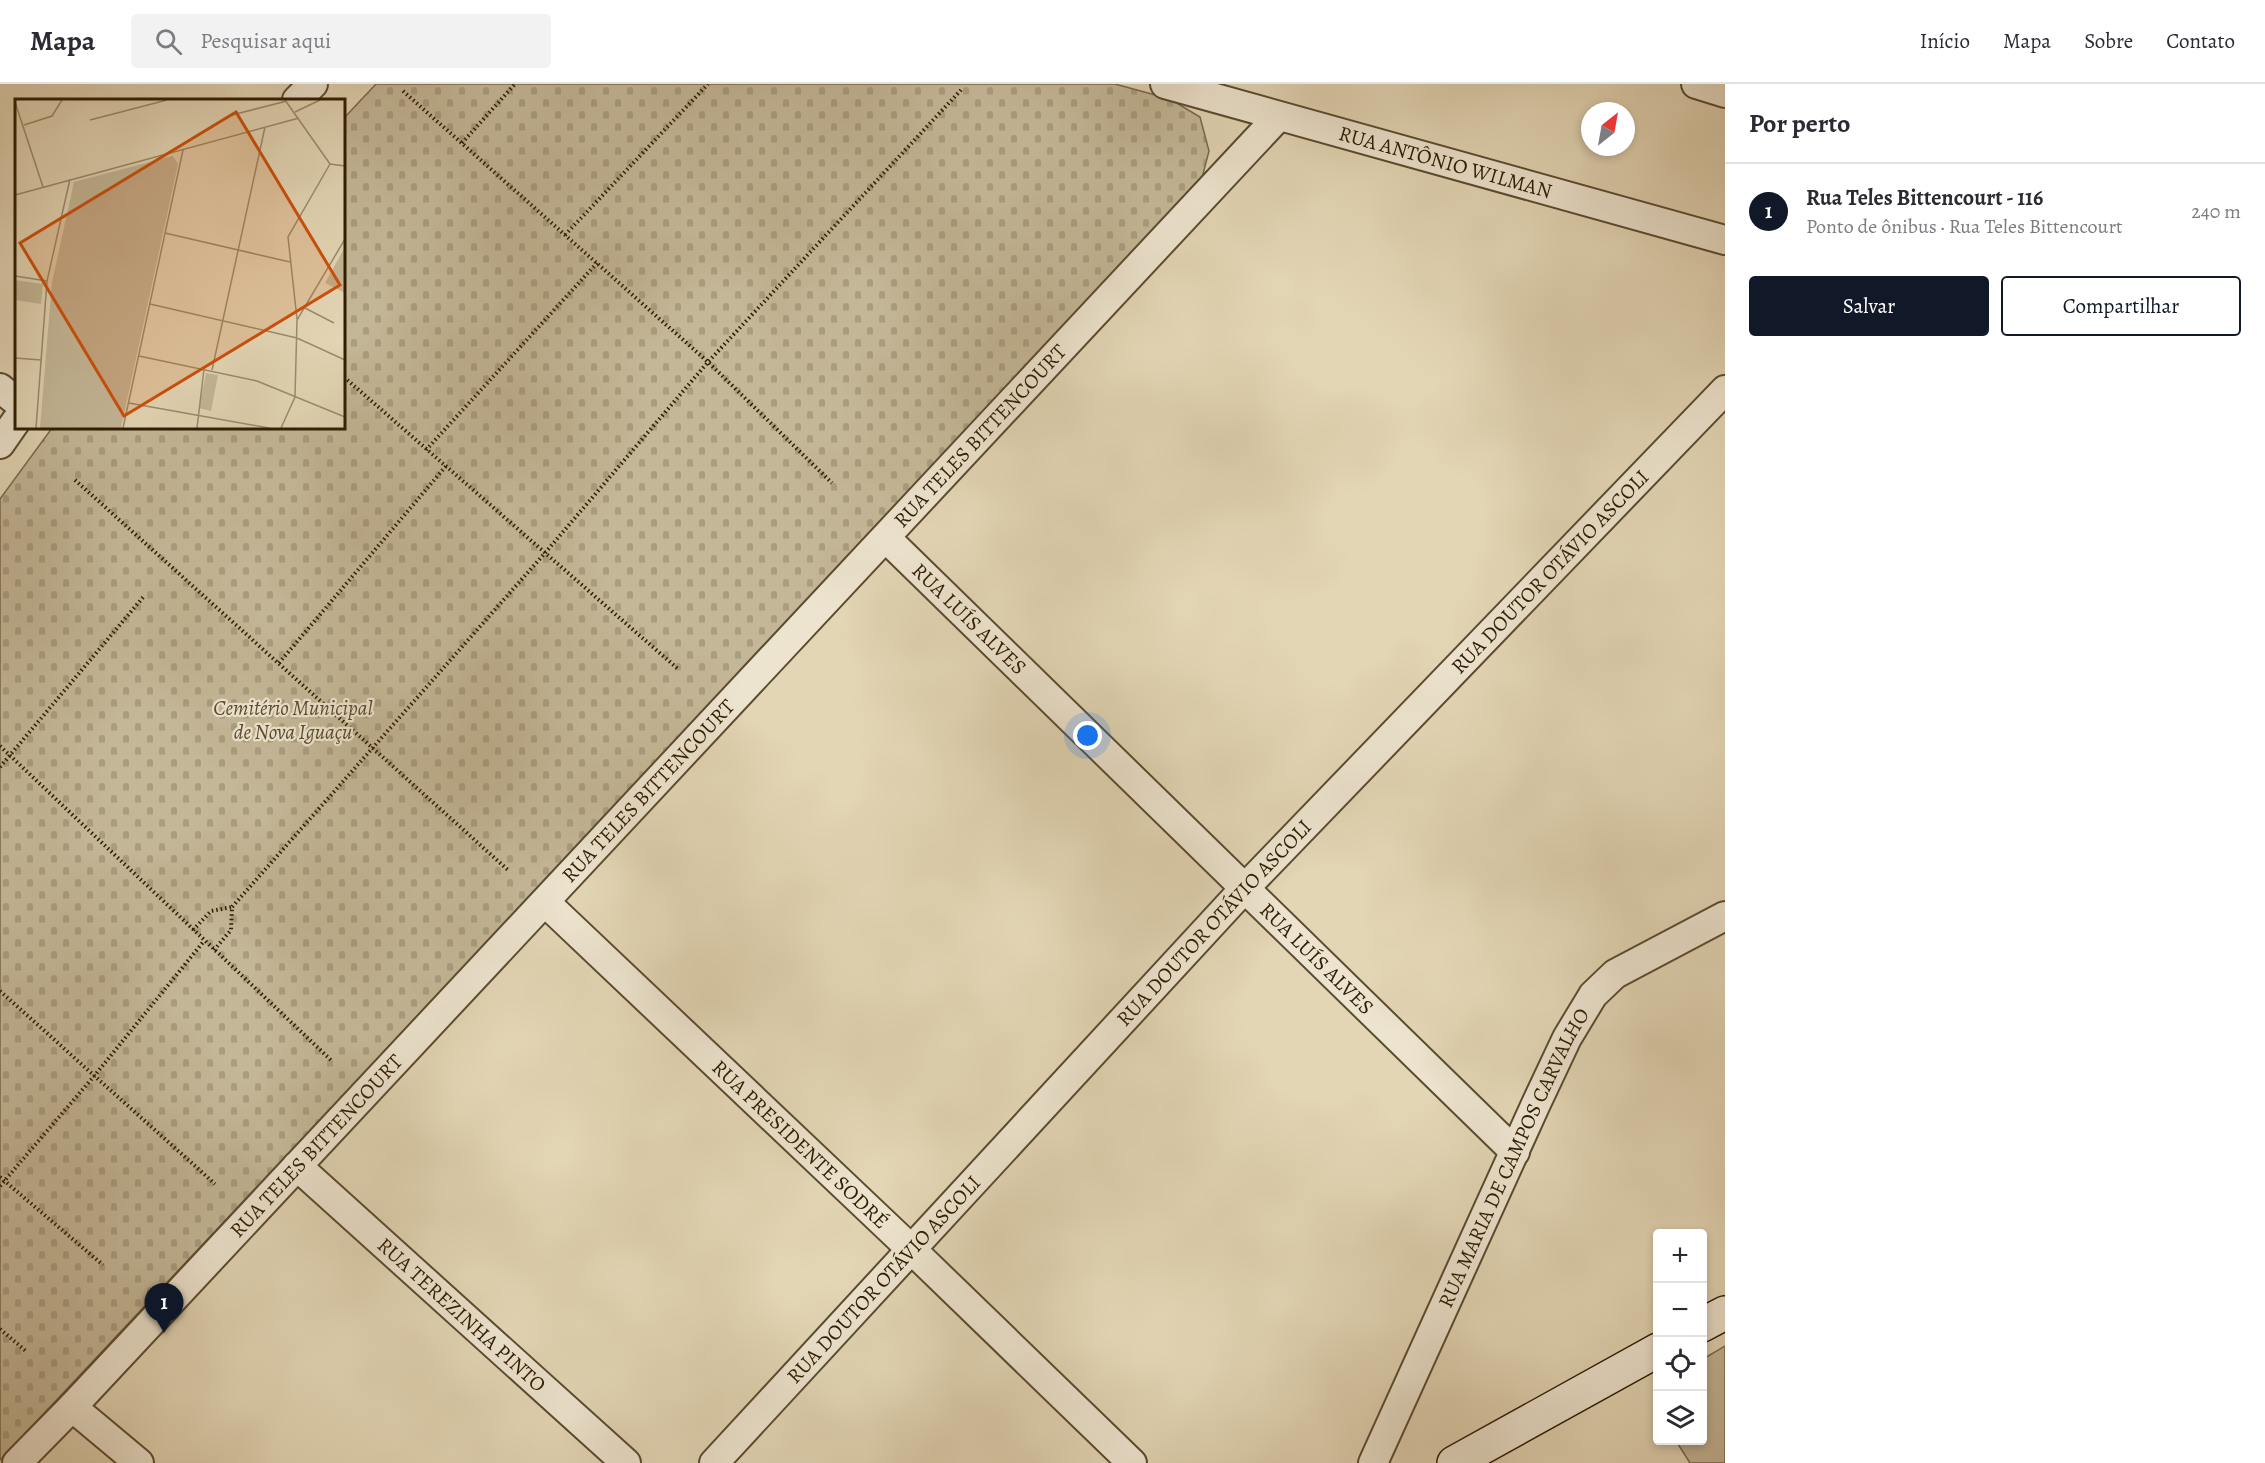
<!DOCTYPE html>
<html lang="pt">
<head>
<meta charset="utf-8">
<style>
  body { margin:0; font-family:Alegreya,serif; background:#f2f2f3; color:#2b2b33 }
  .controls { position:absolute; right:18px; bottom:18px; display:grid; overflow:hidden; border-radius:6px; box-shadow:0 3px 9px #0003 }
  .controls button { width:54px; height:54px; display:grid; place-items:center; padding:0; border:0; border-bottom:2px solid #e1e1e2; background:#fff; color:#2b2b33; font:30px sans-serif }
  .compass { position:absolute; left:1581px; top:18px; width:54px; height:54px; border-radius:50%; background:#fff; box-shadow:0 3px 9px #0003; rotate:31deg }
  .you { position:absolute; left:1088px; top:652px; width:21px; height:21px; margin:-15px; border:4px solid #fff; border-radius:50%; background:#1a73e8; box-shadow:0 0 0 9px #1a73e833 }
  .badge { display:grid; place-items:center; width:39px; height:39px; border-radius:50%; background:#111827; color:#fff; font-size:20px; font-weight:700 }
  .pin { position:absolute; translate:-50% -50px; filter:drop-shadow(0 2px 3px #0008) }
  .pin::after { content:''; position:absolute; top:32px; width:21px; height:18px; background:inherit; clip-path:polygon(0 0,100% 0,50% 100%) }
  .list { margin:0; padding:0; list-style:none }
  h2 { display:flex; justify-content:space-between; align-items:center; height:78px; margin:0; padding:0 24px; font-size:26px }
  h2 small { font-size:20px; font-weight:400; color:#7c7c81 }
  .list li { display:grid; grid-template-columns:39px 1fr auto; gap:18px; align-items:center; box-sizing:border-box; height:96px; padding:0 24px; border-top:2px solid #e1e1e2 }
  .list b { display:block; font-size:22px; white-space:nowrap }
  .list p { margin:0; font-size:20px; white-space:nowrap; color:#7c7c81 }
  .list em { font-size:20px; font-style:normal; color:#7c7c81 }
  .actions { display:flex; gap:12px; padding:18px 24px }
  .actions a { flex:1; padding:14px 0; border:2px solid #111827; border-radius:6px; text-align:center; font-size:21px; color:#111827 }
  .actions .main { background:#111827; color:#fff }
  .icon { flex:none; width:33px; height:33px; fill:none; stroke:currentColor; stroke-width:2; stroke-linecap:round; stroke-linejoin:round }
  .map { position:relative; flex:none; width:1725px; height:1379px; overflow:hidden }
  header { display:flex; align-items:center; gap:36px; box-sizing:border-box; height:84px; padding:0 30px; background:#fff; border-bottom:2px solid #e1e1e2 }
  header strong { font-size:28px }
  nav { display:flex; gap:33px; margin-inline-start:auto; font-size:21px }
  .search { width:420px; height:54px; background:#f2f2f3; display:flex; align-items:center; gap:15px; box-sizing:border-box; padding:0 21px; border-radius:6px; color:#7c7c81; font-size:22px }
  main { display:flex }
  aside { flex:1; background:#fff }
  .map>svg:first-child { display:block }
</style>
</head>
<body>
<header>
<strong>Mapa</strong>
<div class="search"><svg class="icon" aria-label="search" viewBox="0 0 24 24"><circle cx="10" cy="10" r="6"/><path d="M15 15l6 6"/></svg>Pesquisar aqui</div>
<nav><a>Início</a><a>Mapa</a><a>Sobre</a><a>Contato</a></nav>
</header>
<main>
<div class="map">
<svg width="1725" height="1379" viewBox="0 0 1725 1379">
  <defs>
    <pattern id="cemetery-stones" width="16" height="16" patternUnits="userSpaceOnUse" patternTransform="scale(1.5)"><rect width="16" height="16" fill="#c4b797"/><path d="M2 7V4a2 2 0 0 1 4 0v3zM10 15v-3a2 2 0 0 1 4 0v3z" fill="#a99d80"/></pattern>
  </defs>
  <rect width="100%" height="100%" fill="#e3d6b5"/>
  <filter id="stains"><feTurbulence type="fractalNoise" baseFrequency=".00333" numOctaves="4"/><feColorMatrix values="0 0 0 0 .2 0 0 0 0 .09 0 0 0 0 .02 0 0 0 .5 -.17"/></filter>
  <radialGradient id="worn" r=".72"><stop offset=".6" stop-color="#630" stop-opacity="0"/><stop offset="1" stop-color="#630" stop-opacity=".3"/></radialGradient>
  <path fill="url(#cemetery-stones)" stroke="#796a4d" stroke-width="1.5" d="M 376,0 L 1115,0 L 1170,15 L 1200,33 L 1209,67 L 1201,98 L 0,1376 L 0,415 L 52,344 L 344,344 L 344,34 Z"/>
  <path fill="#c4b797" stroke="#796a4d" stroke-width="1.5" d="M 1725,1262 L 1725,1379 L 1690,1379 L 1676,1357 L 1702,1356 L 1703,1275 Z"/>
  <g fill="none" stroke-linecap="round" stroke-linejoin="round">
    <g stroke="#5b4b30" stroke-width="32">
      <g id="minor">
        <path id="s1" d="M 1165,0 L 1725,156"/>
        <path d="M 1696,0 L 1725,9"/>
        <path d="M 297,16 L 313,0"/>
        <path d="M 0,304 L 16,317"/>
        <path d="M 0,360 L 16,337"/>
        <path id="s2" d="M 886,454 C 1097,658 1305,864 1515,1068"/>
        <path id="s3" d="M 545,818 L 911,1165 L 1132,1379"/>
        <path id="s4" d="M 297,1082 L 626,1379"/>
        <path d="M 72,1323 L 139,1379"/>
        <path id="s5" d="M 17,1379 L 72,1323 L 1278,33"/>
        <path id="s6" d="M 714,1379 L 1244,805 L 1725,306"/>
        <path id="s7" d="M 1373,1379 L 1535,1022 L 1567,954 L 1593,911 L 1615,890 L 1725,832"/>
      </g>
    </g>
    <g stroke="#2e1d03" stroke-width="36">
      <g id="secondary">
        <path d="M 1702,1241 L 1725,1229"/>
        <path d="M 1454,1379 L 1658,1266"/>
      </g>
    </g>
    <g stroke="#2e1d03" stroke-width="4" stroke-dasharray="1.5 3" stroke-linecap="butt">
      <path d="M 403,7 L 708,278 L 832,399"/>
      <path d="M 462,59 L 515,0"/>
      <path d="M 565,151 L 708,0"/>
      <path d="M 344,293 L 678,585"/>
      <path d="M 426,366 L 597,179"/>
      <path d="M 75,396 L 508,786"/>
      <path d="M 279,579 L 446,382"/>
      <path d="M 0,662 L 333,978"/>
      <path d="M 0,683 L 145,511"/>
      <path d="M 193,846 L 211,827 L 232,823"/>
      <path d="M 214,866 L 231,846 L 232,823 L 545,469 L 708,278 L 961,6"/>
      <path d="M 0,907 L 215,1100"/>
      <path d="M 0,1093 L 103,1181"/>
      <path d="M 0,1102 L 95,991 L 204,857"/>
      <path d="M 0,1245 L 27,1268"/>
    </g>
    <use href="#minor" stroke="#ede4cf" stroke-width="28"/>
    <use href="#secondary" stroke="#ede4cf" stroke-width="33"/>
  </g>
  <g text-anchor="middle" stroke-width="4.5" stroke-linejoin="round" paint-order="stroke">
    <g font-size="21" fill="#2e1d03" stroke="#ede4cf">
      <text dy="7" stroke="none"><textPath href="#s1" startOffset="291">RUA ANTÔNIO WILMAN</textPath></text>
      <text dy="7" stroke="none"><textPath href="#s5" startOffset="1408">RUA TELES BITTENCOURT</textPath></text>
      <text dy="7" stroke="none"><textPath href="#s6" startOffset="1222">RUA DOUTOR OTÁVIO ASCOLI</textPath></text>
      <text dy="7" stroke="none"><textPath href="#s2" startOffset="116">RUA LUÍS ALVES</textPath></text>
      <text dy="7" stroke="none"><textPath href="#s5" startOffset="922">RUA TELES BITTENCOURT</textPath></text>
      <text dy="7" stroke="none"><textPath href="#s6" startOffset="736">RUA DOUTOR OTÁVIO ASCOLI</textPath></text>
      <text dy="7" stroke="none"><textPath href="#s2" startOffset="602">RUA LUÍS ALVES</textPath></text>
      <text dy="7" stroke="none"><textPath href="#s3" startOffset="352">RUA PRESIDENTE SODRÉ</textPath></text>
      <text dy="7" stroke="none"><textPath href="#s5" startOffset="436">RUA TELES BITTENCOURT</textPath></text>
      <text dy="7" stroke="none"><textPath href="#s7" startOffset="336">RUA MARIA DE CAMPOS CARVALHO</textPath></text>
      <text dy="7" stroke="none"><textPath href="#s6" startOffset="250">RUA DOUTOR OTÁVIO ASCOLI</textPath></text>
      <text dy="7" stroke="none"><textPath href="#s4" startOffset="222">RUA TEREZINHA PINTO</textPath></text>
    </g>
    <g font-size="21" font-style="italic" fill="#5b4b2f" stroke="#ede4cf">
      <text x="293" y="631">Cemitério Municipal<tspan x="293" dy="24">de Nova Iguaçu</tspan></text>
    </g>
  </g>
  <g transform="translate(15 15)">
    <rect width="330" height="330" fill="#e3d6b5"/>
    <path d="M 0,181 L 28,185 L 26,205 L 0,201 ZM 191,274 L 203,276 L 196,312 L 184,309 Z" fill="#c4b797"/>
    <path d="M 158,57 L 163,65 L 106,329 L 25,329 L 37,183 L 59,83 Z" fill="#c4b797"/>
    <path d="M 330,148 L 330,194 L 310,184 Z" fill="#c4b797"/>
    <path fill="none" stroke="#9b8c6e" stroke-width="1.5" d="M 270,1 L 315,65 L 330,67M 0,3 L 28,88M 280,13 L 305,1M 213,17 L 272,2M 75,21 L 152,1M 9,26 L 37,17 L 47,1M 0,96 L 284,19M 150,134 L 275,163M 0,177 L 32,182M 135,205 L 282,239 L 330,261M 290,209 L 319,224M 282,220 L 273,138 L 315,65M 124,257 L 242,282 L 330,318M 0,259 L 26,261M 197,271 L 250,28M 114,304 L 254,329M 21,329 L 32,182 L 55,80M 108,329 L 168,51M 182,329 L 189,270M 266,329 L 280,298 L 282,221 L 330,140"/>
    <path fill="#cc500b" fill-opacity="0.15" stroke="#cc500b" stroke-width="3" d="M 221,13 L 325,186 L 109,317 L 5,144 Z"/>
    <rect width="330" height="330" fill="none" stroke="#2e1d03" stroke-width="3"/>
  </g>
  <rect width="100%" height="100%" filter="url(#stains)"/>
  <rect width="100%" height="100%" fill="url(#worn)"/>
</svg>
<div class="controls">
<button>+</button>
<button>−</button>
<button><svg class="icon" aria-label="locate" viewBox="0 0 24 24"><circle cx="12" cy="12" r="6"/><path d="M12 2v4M12 18v4M2 12h4M18 12h4"/></svg></button>
<button><svg class="icon" aria-label="layers" viewBox="0 0 24 24"><path d="M12 4l9 5-9 5-9-5zM3 14l9 5 9-5"/></svg></button>
</div>
<svg class="compass" viewBox="-18 -18 36 36"><path d="M0-13l5 13h-10z" fill="#e53935"/><path d="M0 13l5-13h-10z" fill="#7c7c81"/></svg>
<div class="you"></div>
<div class="pin badge" style="left:164px;top:1249px">1</div>
</div>
<aside>
<h2>Por perto<small></small></h2>
<ul class="list">
<li><span class="badge">1</span><div><b>Rua Teles Bittencourt - 116</b><p>Ponto de ônibus · Rua Teles Bittencourt</p></div><em>240 m</em></li>
</ul>
<div class="actions"><a class="main">Salvar</a><a>Compartilhar</a></div>
</aside>
</main>
</body>
</html>
